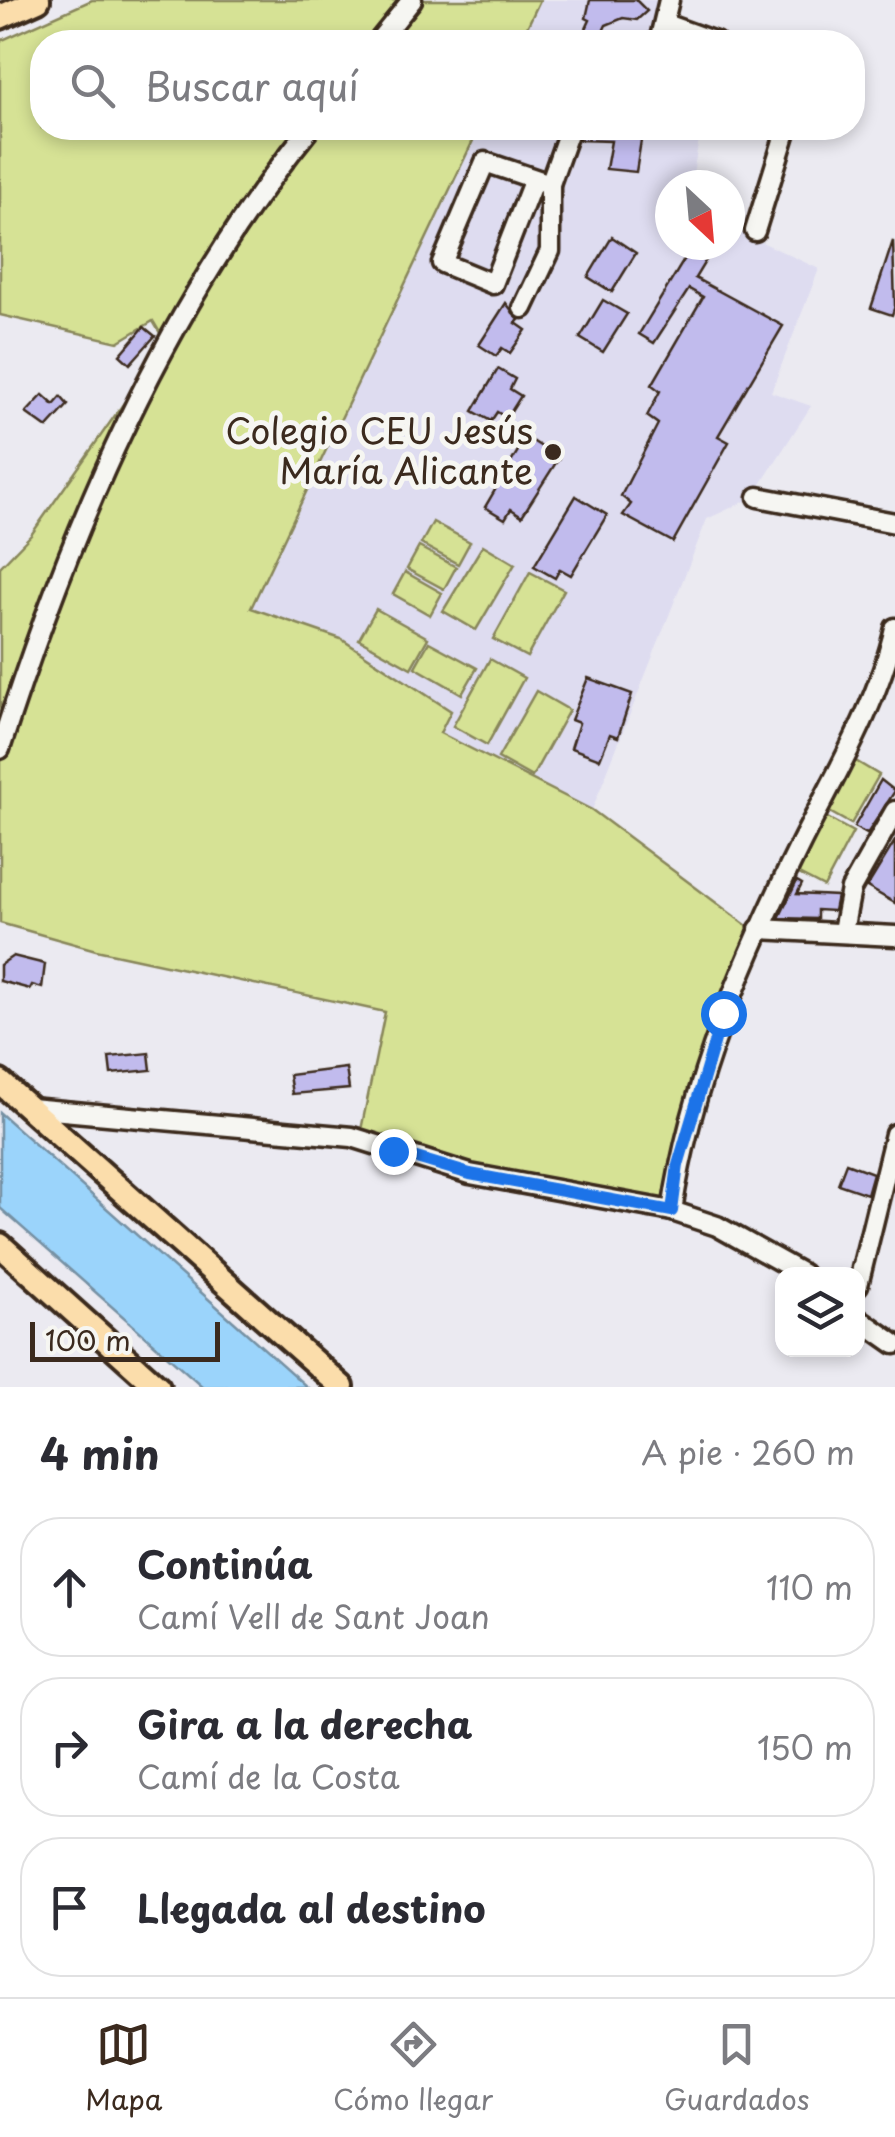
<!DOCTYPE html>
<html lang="es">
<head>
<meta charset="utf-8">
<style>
  body { margin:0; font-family:"Playpen Sans",sans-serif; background:#f7f7f7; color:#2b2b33 }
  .controls { position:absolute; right:30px; bottom:30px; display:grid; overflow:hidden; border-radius:20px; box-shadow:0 5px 15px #0003 }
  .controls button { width:90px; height:90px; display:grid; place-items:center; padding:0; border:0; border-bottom:2px solid #e1e1e2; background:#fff; color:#2b2b33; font:50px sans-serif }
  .compass { position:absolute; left:655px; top:170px; width:90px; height:90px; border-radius:50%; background:#fff; box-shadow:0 5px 15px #0003; rotate:154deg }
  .scale { position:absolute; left:30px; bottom:25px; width:190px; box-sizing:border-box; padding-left:10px; border:5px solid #3b2a1e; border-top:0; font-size:28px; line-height:35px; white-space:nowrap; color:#3b2a1e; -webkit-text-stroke:8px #f6f6f2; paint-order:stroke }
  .stop { position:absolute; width:30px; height:30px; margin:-22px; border:8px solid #1a73e8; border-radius:50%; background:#fff }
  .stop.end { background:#1a73e8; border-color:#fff; box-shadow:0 2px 10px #0008 }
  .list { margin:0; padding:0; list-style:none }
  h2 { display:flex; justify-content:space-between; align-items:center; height:130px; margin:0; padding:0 40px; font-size:42px }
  h2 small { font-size:32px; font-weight:400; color:#7c7c81 }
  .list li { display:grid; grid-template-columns:65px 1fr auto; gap:30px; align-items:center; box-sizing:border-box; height:140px; margin:0 20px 20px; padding:0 20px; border:2px solid #e1e1e2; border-radius:40px }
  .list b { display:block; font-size:38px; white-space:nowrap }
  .list p { margin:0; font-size:32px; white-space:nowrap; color:#7c7c81 }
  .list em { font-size:32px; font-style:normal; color:#7c7c81 }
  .icon { flex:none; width:55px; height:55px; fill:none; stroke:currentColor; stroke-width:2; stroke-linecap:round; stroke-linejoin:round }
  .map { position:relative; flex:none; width:895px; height:1387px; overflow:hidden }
  .search { position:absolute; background:#fff; box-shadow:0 5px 15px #0003; left:30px; right:30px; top:30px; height:110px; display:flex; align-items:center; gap:25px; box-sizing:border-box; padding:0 35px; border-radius:40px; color:#7c7c81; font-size:38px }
  .sheet { height:610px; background:#fff }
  nav { display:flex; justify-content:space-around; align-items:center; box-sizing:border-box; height:140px; border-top:2px solid #e1e1e2; background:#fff; font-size:28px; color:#7c7c81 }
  nav a { display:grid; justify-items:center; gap:5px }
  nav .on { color:#3b2a1e }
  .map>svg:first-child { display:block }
</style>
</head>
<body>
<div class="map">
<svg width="895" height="1387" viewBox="0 0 895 1387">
  <rect width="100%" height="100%" fill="#ebeaf1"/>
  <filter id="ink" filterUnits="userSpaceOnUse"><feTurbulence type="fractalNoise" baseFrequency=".01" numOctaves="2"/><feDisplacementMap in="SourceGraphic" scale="20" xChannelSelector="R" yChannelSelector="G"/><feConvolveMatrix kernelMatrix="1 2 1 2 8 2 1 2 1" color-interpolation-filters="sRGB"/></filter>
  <g filter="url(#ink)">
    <g fill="#dedcf0">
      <path d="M 540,0 L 670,0 L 665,27 L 680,42 L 520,42 Z"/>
      <path d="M 479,128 L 701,128 L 691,185 L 670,185 L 670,245 L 730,245 L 730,227 L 819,269 L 771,392 L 811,406 L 752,498 L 707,519 L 592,810 L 439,732 L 451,711 L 251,608 Z"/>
    </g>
    <g fill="#d6e295" stroke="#88865a" stroke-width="2.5">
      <path d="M 92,0 L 540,0 L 520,42 L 42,42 L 42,128 L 479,128 L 251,608 L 341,639 L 451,711 L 440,733 L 592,810 L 754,931 L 669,1195 L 654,1203 L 497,1178 L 359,1140 L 385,1012 L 96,950 L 0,923 L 0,567 L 31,535 L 166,343 L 153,321 L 118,342 L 0,315 L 0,41 Z"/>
      <path d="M 433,522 L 470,542 L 458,564 L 421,544 Z"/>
      <path d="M 483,545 L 515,564 L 476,630 L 443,611 Z"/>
      <path d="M 419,547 L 456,567 L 444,589 L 407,569 Z"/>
      <path d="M 405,572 L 442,593 L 430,615 L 393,594 Z"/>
      <path d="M 530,572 L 564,590 L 527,657 L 493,639 Z"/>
      <path d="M 376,609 L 428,638 L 411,668 L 359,639 Z"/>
      <path d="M 429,642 L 477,668 L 462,694 L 415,667 Z"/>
      <path d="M 490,659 L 524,678 L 487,745 L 453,726 Z"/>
      <path d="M 536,691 L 569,710 L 532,777 L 498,758 Z"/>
      <path d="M 854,760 L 879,775 L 851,824 L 826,810 Z"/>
      <path d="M 824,816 L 853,832 L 824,887 L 795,872 Z"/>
    </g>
    <path fill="#9bd4fb" stroke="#7590a3" stroke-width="2.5" d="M 0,1113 L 307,1387 L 203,1387 L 0,1208 Z"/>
    <g fill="#c1bbed" stroke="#3b2a1e" stroke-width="2.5">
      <path d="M 590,0 L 636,0 L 647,11 L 637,20 L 623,18 L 606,25 L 598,42 L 580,42 L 590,20 L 586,18 Z"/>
      <path d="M 582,128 L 643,128 L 636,172 L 606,169 L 611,141 L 579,140 Z"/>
      <path d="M 612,237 L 636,253 L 612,292 L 588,277 Z"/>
      <path d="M 893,241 L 895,306 L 892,315 L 871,308 Z"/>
      <path d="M 693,245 L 715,245 L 695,278 L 783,326 L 718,436 L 729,442 L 673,542 L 623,515 L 631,504 L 621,496 L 658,424 L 647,416 L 660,391 L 652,385 L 703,297 L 689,289 L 654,343 L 639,334 Z"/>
      <path d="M 603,300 L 627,314 L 603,352 L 580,338 Z"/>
      <path d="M 506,303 L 519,320 L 516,323 L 526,330 L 510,353 L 502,348 L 496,356 L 479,345 Z"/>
      <path d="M 144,327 L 155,336 L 130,364 L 120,355 Z"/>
      <path d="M 498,369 L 515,379 L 510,389 L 521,396 L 507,418 L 497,412 L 491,421 L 473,411 Z"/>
      <path d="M 43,395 L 54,405 L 61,397 L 68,405 L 47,428 L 26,413 Z"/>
      <path d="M 526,437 L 559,458 L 522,516 L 511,509 L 505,519 L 485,507 Z"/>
      <path d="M 576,496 L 607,515 L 571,575 L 560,569 L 555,578 L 534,566 Z"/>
      <path d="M 588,678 L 632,694 L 618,737 L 610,734 L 600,759 L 571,748 L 579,723 L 571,720 Z"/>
      <path d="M 881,780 L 895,791 L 867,834 L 854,827 Z"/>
      <path d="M 895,841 L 895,903 L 867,887 Z"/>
      <path d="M 797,881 L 802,884 L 797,894 L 837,896 L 834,911 L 817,910 L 817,919 L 779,918 Z"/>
      <path d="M 13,956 L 45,964 L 42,988 L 32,985 L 30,989 L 0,981 L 0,965 Z"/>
      <path d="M 149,1053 L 151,1070 L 111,1074 L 109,1057 Z"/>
      <path d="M 346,1068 L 349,1089 L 292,1094 L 289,1075 Z"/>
      <path d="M 846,1163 L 873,1173 L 867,1194 L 838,1184 Z"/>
    </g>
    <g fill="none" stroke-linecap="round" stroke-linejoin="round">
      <g stroke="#3b2a1e" stroke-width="25">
        <g id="minor">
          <path d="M 665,24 L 715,42"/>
          <path d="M 378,42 L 412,0"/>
          <path d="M 659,42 L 669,0"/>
          <path d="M 534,179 L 493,284 L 442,263 L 485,162 L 550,184"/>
          <path d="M 755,231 L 787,128"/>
          <path d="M 523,308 L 550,251 L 550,184 L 570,128"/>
          <path d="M 758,497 L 895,523"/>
          <path d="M 0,749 C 70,529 163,309 310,128"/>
          <path d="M 759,929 L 895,936"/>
          <path d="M 843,931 L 851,889 L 895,811"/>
          <path d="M 30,1108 L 352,1137 L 470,1174 L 672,1211 L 717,1226 L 803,1274"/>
          <path d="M 672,1211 C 691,1081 743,961 800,845 C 835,775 878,704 895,628"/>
          <path d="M 858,1285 L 895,1134"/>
          <path d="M 858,1318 L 895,1344"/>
        </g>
      </g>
      <g stroke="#3b2a1e" stroke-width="30">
        <g id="major">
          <path d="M 0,17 L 38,0"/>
          <path d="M 0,1082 L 342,1387"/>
          <path d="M 0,1245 L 158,1387"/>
        </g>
      </g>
      <use href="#minor" stroke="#f6f6f2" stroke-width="18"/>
      <use href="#major" stroke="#fbddab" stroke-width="22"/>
    </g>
  </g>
  <g fill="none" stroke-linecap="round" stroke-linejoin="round" filter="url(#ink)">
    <path stroke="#1a73e8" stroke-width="12" d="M 393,1151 L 470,1174 L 672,1211 L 678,1165 L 723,1013"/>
  </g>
  <circle fill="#3b2a1e" stroke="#f6f6f2" stroke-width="4" cx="553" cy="452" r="10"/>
  <g text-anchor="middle" stroke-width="10" stroke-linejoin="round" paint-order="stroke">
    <g font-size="35" fill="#3b2a1e" stroke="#f6f6f2" text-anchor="end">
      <text x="533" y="444">Colegio CEU Jesús<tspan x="533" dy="40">María Alicante</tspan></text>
    </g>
  </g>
</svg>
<div class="controls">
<button><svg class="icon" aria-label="layers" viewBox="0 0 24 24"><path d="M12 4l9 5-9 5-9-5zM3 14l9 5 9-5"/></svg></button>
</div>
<svg class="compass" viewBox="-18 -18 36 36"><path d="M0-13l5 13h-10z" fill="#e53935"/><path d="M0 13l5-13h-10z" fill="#7c7c81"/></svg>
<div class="scale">100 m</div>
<div class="stop" style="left:723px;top:1013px"></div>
<div class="stop end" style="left:393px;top:1151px"></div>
<div class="search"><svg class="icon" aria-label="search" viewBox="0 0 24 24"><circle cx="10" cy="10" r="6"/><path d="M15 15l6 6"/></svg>Buscar aquí</div>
</div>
<section class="sheet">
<h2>4 min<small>A pie · 260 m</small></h2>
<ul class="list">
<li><svg class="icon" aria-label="ahead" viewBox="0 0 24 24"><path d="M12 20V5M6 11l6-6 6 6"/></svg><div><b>Continúa</b><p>Camí Vell de Sant Joan</p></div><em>110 m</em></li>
<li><svg class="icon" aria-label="right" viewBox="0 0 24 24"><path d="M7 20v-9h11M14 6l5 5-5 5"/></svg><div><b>Gira a la derecha</b><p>Camí de la Costa</p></div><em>150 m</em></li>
<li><svg class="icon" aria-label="arrive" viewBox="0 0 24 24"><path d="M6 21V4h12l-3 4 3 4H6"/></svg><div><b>Llegada al destino</b></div></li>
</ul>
</section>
<nav>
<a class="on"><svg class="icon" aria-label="map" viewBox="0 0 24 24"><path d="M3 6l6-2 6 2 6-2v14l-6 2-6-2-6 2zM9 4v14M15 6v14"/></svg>Mapa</a>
<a><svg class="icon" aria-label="directions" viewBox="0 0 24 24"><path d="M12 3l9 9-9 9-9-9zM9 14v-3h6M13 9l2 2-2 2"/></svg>Cómo llegar</a>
<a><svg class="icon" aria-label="saved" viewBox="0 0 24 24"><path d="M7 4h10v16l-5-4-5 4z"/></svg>Guardados</a>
</nav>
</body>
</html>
